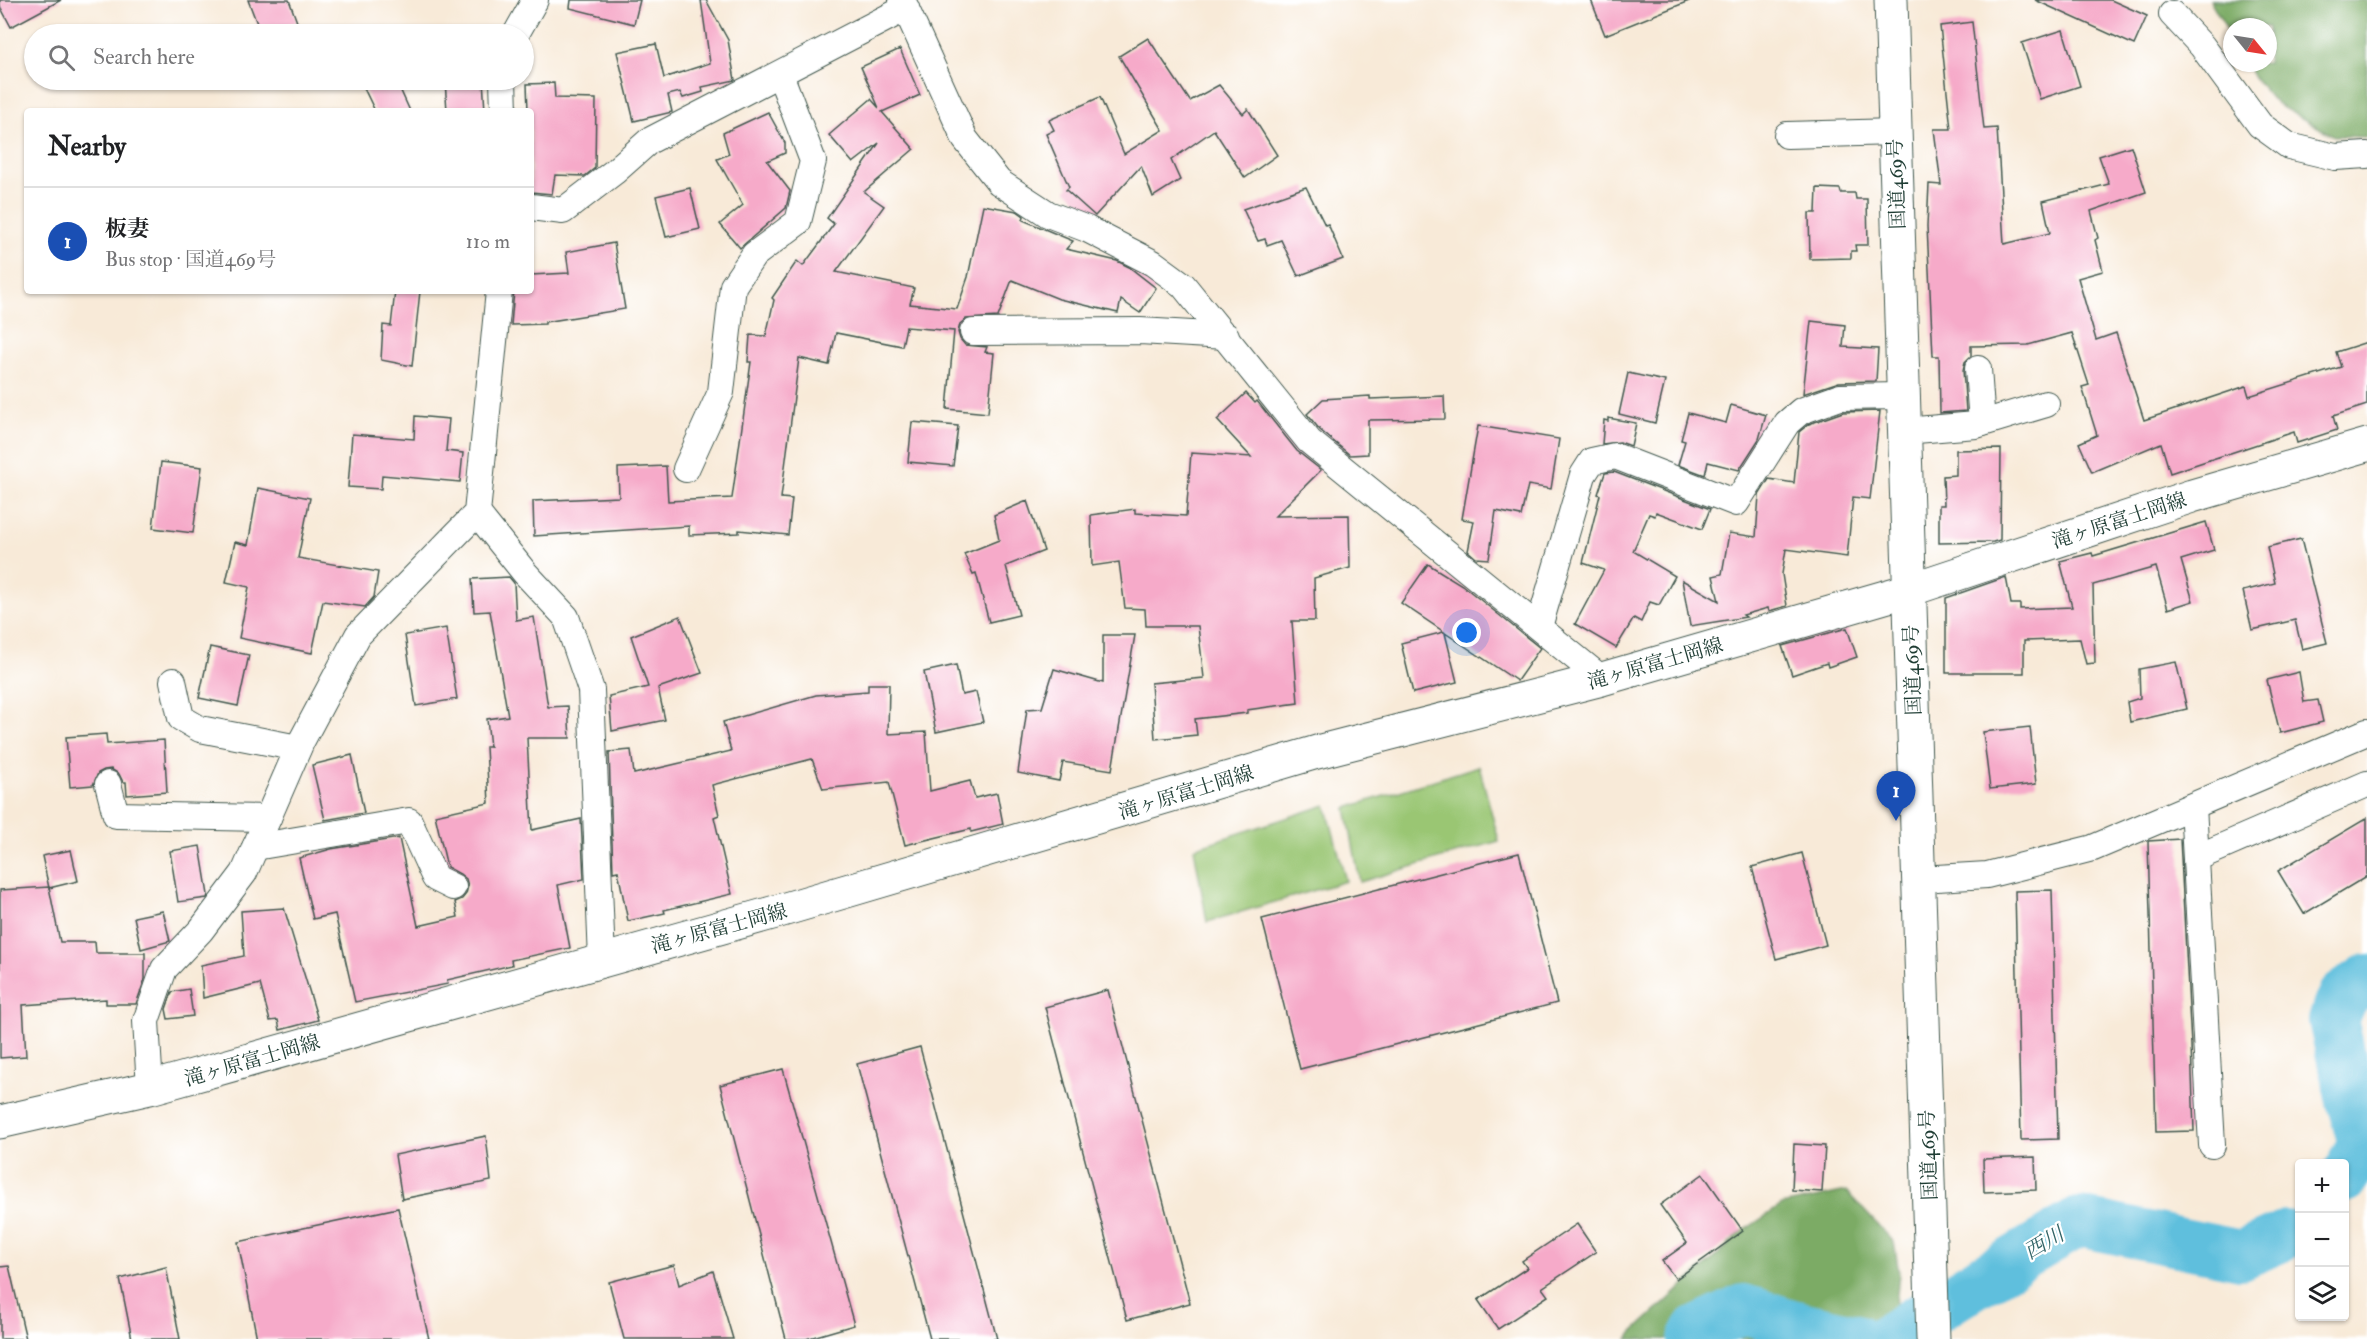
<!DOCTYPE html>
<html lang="en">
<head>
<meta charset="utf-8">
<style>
  body { margin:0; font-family:"IM FELL Double Pica","Noto Serif JP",serif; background:#f6f6f6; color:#202124 }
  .controls { position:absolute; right:18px; bottom:18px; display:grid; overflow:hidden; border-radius:6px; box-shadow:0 2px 4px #0004 }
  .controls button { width:54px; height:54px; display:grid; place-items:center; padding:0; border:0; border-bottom:2px solid #e0e0e0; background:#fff; color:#202124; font:30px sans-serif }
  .compass { position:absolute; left:2223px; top:18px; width:54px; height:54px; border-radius:50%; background:#fff; box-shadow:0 2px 4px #0004; rotate:120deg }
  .you { position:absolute; left:1467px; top:633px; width:21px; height:21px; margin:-15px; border:4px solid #fff; border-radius:50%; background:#1a73e8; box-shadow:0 0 0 9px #1a73e833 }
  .badge { display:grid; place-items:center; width:39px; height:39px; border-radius:50%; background:#d1495b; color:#fff; font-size:20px; font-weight:700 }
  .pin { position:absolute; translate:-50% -50px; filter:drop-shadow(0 2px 3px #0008) }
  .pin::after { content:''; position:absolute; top:32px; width:21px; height:18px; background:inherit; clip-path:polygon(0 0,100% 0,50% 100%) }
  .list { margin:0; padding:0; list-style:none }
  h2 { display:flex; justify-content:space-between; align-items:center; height:78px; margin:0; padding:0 24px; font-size:26px }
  h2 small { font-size:20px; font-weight:400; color:#757577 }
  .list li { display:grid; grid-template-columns:39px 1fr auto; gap:18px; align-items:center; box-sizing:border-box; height:108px; padding:0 24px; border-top:2px solid #e0e0e0 }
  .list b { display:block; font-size:22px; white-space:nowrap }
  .list p { margin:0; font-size:20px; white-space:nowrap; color:#757577 }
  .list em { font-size:20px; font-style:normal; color:#757577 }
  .icon { flex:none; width:33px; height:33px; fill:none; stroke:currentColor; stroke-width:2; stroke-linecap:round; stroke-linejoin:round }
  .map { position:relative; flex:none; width:2367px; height:1339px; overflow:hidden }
  .search { position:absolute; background:#fff; box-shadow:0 2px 4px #0004; left:24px; top:24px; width:510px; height:66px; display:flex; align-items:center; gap:15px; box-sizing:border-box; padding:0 21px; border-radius:33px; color:#757577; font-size:22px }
  .panel { position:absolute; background:#fff; box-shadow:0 2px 4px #0004; left:24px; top:108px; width:510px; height:186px; border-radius:6px }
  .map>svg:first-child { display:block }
</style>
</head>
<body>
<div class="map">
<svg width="2367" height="1339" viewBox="0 0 2367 1339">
  <rect width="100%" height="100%" fill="#fff"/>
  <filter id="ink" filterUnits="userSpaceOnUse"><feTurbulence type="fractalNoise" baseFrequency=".0167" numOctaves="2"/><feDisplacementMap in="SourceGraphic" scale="12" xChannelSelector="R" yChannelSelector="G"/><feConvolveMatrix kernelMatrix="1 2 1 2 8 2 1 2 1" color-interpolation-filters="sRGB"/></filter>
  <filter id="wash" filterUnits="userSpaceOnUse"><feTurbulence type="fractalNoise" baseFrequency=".008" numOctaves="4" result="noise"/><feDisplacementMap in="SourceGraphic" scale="24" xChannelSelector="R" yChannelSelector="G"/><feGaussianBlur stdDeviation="1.35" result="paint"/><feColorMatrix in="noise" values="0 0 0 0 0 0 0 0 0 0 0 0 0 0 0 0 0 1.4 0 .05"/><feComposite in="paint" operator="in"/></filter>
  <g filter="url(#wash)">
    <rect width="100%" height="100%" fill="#f8ead8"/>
    <g fill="#9ac673" stroke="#5c8254" stroke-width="1.5">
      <path d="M 1479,766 L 1499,841 L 1360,882 L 1346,808 Z"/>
      <path d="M 1326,805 L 1346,881 L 1207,922 L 1194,848 Z"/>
    </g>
    <g fill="#7bab65" stroke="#4d744c" stroke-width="1.5">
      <path d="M 2210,0 L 2367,0 L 2367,137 L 2334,136 L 2276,104 L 2254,78 L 2246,63 L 2268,63 L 2268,27 L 2232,27 L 2232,38 Z"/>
      <path d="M 1846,1191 L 1894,1242 L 1899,1273 L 1893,1339 L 1628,1339 L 1632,1333 L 1743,1231 L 1782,1205 Z"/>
    </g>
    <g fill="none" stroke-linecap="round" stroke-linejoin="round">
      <g stroke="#5fbfdd" stroke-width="50">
        <path d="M 2344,1178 L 2363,1143 L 2352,1105 L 2333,1020 L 2343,996 L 2367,979"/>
        <path d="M 1693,1339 L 1697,1331 L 1744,1309 L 1792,1324 L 1856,1339"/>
        <path d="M 1887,1339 L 1973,1285 L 2079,1222 L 2241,1255 L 2286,1235"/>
      </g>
    </g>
    <g id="blocks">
      <g fill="#f6aac9">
        <path d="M 0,0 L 61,0 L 11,27 L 0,6 Z"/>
        <path d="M 248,0 L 289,0 L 297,22 L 261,34 Z"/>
        <path d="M 571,0 L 640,0 L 634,24 L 570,8 Z"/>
        <path d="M 701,0 L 706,0 L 728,40 L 735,80 L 702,87 L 703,92 L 683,98 L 680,92 L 668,95 L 672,112 L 634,121 L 617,52 L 656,44 L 664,78 L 710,63 Z"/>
        <path d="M 1591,0 L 1689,0 L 1689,1 L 1605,35 Z"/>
        <path d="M 2035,0 L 2111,0 L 2147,16 L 2134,45 Z"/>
        <path d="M 1972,22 L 1984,129 L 1997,128 L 2004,244 L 2050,233 L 2043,201 L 2109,184 L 2099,156 L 2131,146 L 2146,192 L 2091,211 L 2098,238 L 2095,240 L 2103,271 L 2078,278 L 2096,340 L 2116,333 L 2144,420 L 2246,386 L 2249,396 L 2341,367 L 2336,352 L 2367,342 L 2367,405 L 2333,416 L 2337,430 L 2297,443 L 2294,432 L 2170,473 L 2161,443 L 2092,472 L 2079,443 L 2097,435 L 2082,387 L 2089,385 L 2072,333 L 2028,345 L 1971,346 L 1971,356 L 1965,362 L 1963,370 L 1966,411 L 1940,413 L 1939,356 L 1933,356 L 1927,226 L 1929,184 L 1941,185 L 1934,129 L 1951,129 L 1940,26 Z"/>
        <path d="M 2063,30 L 2080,86 L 2040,99 L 2022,43 Z"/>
        <path d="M 1148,38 L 1190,101 L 1219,85 L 1243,114 L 1248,109 L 1277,155 L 1245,178 L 1214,130 L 1171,160 L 1180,180 L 1153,197 L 1141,166 L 1095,216 L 1066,190 L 1069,187 L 1046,134 L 1054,130 L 1049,120 L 1100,97 L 1124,154 L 1163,130 L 1119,56 Z"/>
        <path d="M 900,49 L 920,95 L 882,112 L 914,149 L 864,192 L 884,206 L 836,272 L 914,288 L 910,304 L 957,309 L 968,277 L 983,205 L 1017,211 L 1024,216 L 1023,220 L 1073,241 L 1066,249 L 1117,261 L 1129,267 L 1156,288 L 1140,313 L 1121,300 L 1118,313 L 1059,299 L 1012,280 L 998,317 L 966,319 L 960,324 L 958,332 L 960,339 L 965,345 L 987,347 L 985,352 L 994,353 L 988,413 L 947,409 L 954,331 L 906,327 L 902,346 L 836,333 L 829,365 L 799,358 L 781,498 L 792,499 L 788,535 L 739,530 L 739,533 L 689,535 L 689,526 L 534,536 L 533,501 L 619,497 L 618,468 L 666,466 L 668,501 L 732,498 L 751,362 L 748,362 L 750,335 L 766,336 L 774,300 L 772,298 L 797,261 L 803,266 L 834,224 L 827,218 L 879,143 L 853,163 L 829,135 L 871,99 L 879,108 L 861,67 Z"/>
        <path d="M 360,80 L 396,80 L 410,111 L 375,111 Z"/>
        <path d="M 445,80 L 483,80 L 485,111 L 447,111 Z"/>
        <path d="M 554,83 L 555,98 L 596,99 L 595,168 L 585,176 L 555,175 L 552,194 L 531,192 L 531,111 L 528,111 L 527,84 Z"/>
        <path d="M 768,112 L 785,143 L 785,153 L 767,161 L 790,191 L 786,208 L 740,248 L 720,224 L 743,205 L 717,159 L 729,154 L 723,133 Z"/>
        <path d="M 1306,187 L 1325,225 L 1328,224 L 1343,259 L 1298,276 L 1281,240 L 1267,245 L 1265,239 L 1258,241 L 1243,209 Z"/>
        <path d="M 690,188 L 700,229 L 666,237 L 656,196 Z"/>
        <path d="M 1817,188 L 1840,189 L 1841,193 L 1855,193 L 1856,199 L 1867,199 L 1868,245 L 1855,245 L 1856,251 L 1851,251 L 1851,258 L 1810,259 L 1809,213 L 1816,213 Z"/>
        <path d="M 614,243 L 625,309 L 545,322 L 545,324 L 511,325 L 514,291 L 531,291 L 531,275 L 569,273 L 566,252 Z"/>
        <path d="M 395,291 L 420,291 L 412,366 L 381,360 L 383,325 L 391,326 Z"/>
        <path d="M 1811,321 L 1845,325 L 1843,347 L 1878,349 L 1876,381 L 1839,382 L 1803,394 Z"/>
        <path d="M 1628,373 L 1665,381 L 1655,423 L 1619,414 Z"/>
        <path d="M 1246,393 L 1255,403 L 1257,401 L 1297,451 L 1321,470 L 1275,516 L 1349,515 L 1350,568 L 1314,578 L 1315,621 L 1292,621 L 1298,703 L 1247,710 L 1247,713 L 1195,719 L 1197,735 L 1155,739 L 1151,683 L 1204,678 L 1198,626 L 1146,626 L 1145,609 L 1125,608 L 1119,562 L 1092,566 L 1091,515 L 1135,509 L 1135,513 L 1186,516 L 1191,453 L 1251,457 L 1217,420 Z"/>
        <path d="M 1370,396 L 1370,399 L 1444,396 L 1445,419 L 1368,420 L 1368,454 L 1350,455 L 1320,430 L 1307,414 L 1323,399 Z"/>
        <path d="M 1731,405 L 1766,415 L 1759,439 L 1739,470 L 1708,462 L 1705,475 L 1678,465 L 1685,441 L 1681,440 L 1688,413 L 1726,423 Z"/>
        <path d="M 1880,411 L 1870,499 L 1853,497 L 1847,557 L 1786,549 L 1782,574 L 1787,606 L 1769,611 L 1768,608 L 1743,615 L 1746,617 L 1690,626 L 1682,580 L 1719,601 L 1713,576 L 1722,574 L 1729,533 L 1756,537 L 1759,495 L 1769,479 L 1794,483 L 1799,432 L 1809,424 L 1843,412 Z"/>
        <path d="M 415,416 L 449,419 L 446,451 L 463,453 L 460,482 L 382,475 L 381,489 L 348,487 L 352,434 L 414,439 Z"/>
        <path d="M 1608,418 L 1636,423 L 1631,446 L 1620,442 L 1602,444 L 1604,420 L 1608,421 Z"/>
        <path d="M 912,422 L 958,426 L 953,466 L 908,462 Z"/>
        <path d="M 1478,426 L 1559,439 L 1551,489 L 1528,485 L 1521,516 L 1496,511 L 1489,559 L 1476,558 L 1468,551 L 1474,521 L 1462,519 Z"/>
        <path d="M 2001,449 L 2000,540 L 1993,542 L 1939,543 L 1939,505 L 1944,505 L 1943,476 L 1956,475 L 1956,450 Z"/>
        <path d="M 161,462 L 202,467 L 193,533 L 153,528 Z"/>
        <path d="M 1614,472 L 1710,509 L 1702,529 L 1656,512 L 1655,516 L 1649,514 L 1633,551 L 1675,576 L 1659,605 L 1650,602 L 1641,622 L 1634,618 L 1616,648 L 1575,624 L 1604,570 L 1583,563 L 1600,495 L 1598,494 L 1605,473 Z"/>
        <path d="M 258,488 L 310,498 L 298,558 L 378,572 L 374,597 L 365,607 L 323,601 L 312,653 L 239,638 L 249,587 L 226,582 L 235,542 L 248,545 Z"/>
        <path d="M 1027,501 L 1044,551 L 1006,566 L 1019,615 L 989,622 L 976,573 L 973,574 L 964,554 L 999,540 L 994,515 Z"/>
        <path d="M 2206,522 L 2214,550 L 2181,560 L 2193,601 L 2168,609 L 2156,567 L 2093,585 L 2095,663 L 2086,664 L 2080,639 L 2024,641 L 2024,673 L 1946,673 L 1946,598 L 2006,577 L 2011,604 L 2020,604 L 2020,609 L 2072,607 L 2060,561 L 2092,553 L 2093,556 Z"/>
        <path d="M 2301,539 L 2327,643 L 2302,649 L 2295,620 L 2252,630 L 2243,591 L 2275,583 L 2267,547 Z"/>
        <path d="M 1428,564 L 1462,585 L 1540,648 L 1517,681 L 1445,633 L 1457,682 L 1413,693 L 1401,643 L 1444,632 L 1401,603 Z"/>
        <path d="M 509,577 L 514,583 L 516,620 L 534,617 L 548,707 L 568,706 L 570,738 L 527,738 L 532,830 L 581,819 L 584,879 L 558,885 L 570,948 L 511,960 L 512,965 L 447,980 L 448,984 L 355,1002 L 335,914 L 313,919 L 299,858 L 331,849 L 399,838 L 418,926 L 458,917 L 455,902 L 462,899 L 466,894 L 468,886 L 466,879 L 460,874 L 447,867 L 435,815 L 489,803 L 486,747 L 490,747 L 487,719 L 508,716 L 490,611 L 474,612 L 472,579 Z"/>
        <path d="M 680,616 L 702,673 L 658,688 L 665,720 L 612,731 L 609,696 L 648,687 L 631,636 Z"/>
        <path d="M 446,628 L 457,699 L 416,706 L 405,635 Z"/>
        <path d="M 1847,628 L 1857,657 L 1828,667 L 1827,663 L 1792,675 L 1782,646 Z"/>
        <path d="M 1103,635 L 1135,635 L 1112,770 L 1063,762 L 1059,781 L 1018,773 L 1027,709 L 1042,708 L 1054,669 L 1103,683 Z"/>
        <path d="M 210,647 L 249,655 L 238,706 L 199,698 Z"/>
        <path d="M 2176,662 L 2187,709 L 2130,722 L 2127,702 L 2140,698 L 2139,669 Z"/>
        <path d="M 956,665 L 962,695 L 976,692 L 983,722 L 936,732 L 924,672 Z"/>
        <path d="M 2299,672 L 2304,702 L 2318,700 L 2323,722 L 2280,733 L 2267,680 Z"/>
        <path d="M 868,684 L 889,684 L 888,734 L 926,732 L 930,791 L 970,781 L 975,798 L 997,793 L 1003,824 L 971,832 L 971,829 L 905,845 L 889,782 L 823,789 L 812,759 L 712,785 L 719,815 L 714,817 L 732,894 L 664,910 L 665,913 L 628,921 L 618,871 L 613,872 L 609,752 L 631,750 L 634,774 L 731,751 L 723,722 L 816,695 L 868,691 Z"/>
        <path d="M 2030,727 L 2036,784 L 1990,789 L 1983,732 Z"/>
        <path d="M 106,734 L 107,744 L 164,740 L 167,792 L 127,795 L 126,782 L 123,782 L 119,774 L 111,769 L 104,770 L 98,773 L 93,785 L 70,787 L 66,737 Z"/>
        <path d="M 352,755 L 364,813 L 325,820 L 312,765 Z"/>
        <path d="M 2367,818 L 2367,876 L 2304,914 L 2278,871 Z"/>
        <path d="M 2180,839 L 2191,1045 L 2194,1131 L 2156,1132 L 2148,841 Z"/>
        <path d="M 200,846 L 208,895 L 207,898 L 178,902 L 170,851 Z"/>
        <path d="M 71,850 L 78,881 L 49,888 L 42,856 Z"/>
        <path d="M 1519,853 L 1557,1003 L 1300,1069 L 1262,919 Z"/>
        <path d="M 1802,853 L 1826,945 L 1776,959 L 1752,867 Z"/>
        <path d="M 49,887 L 60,942 L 95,942 L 96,953 L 145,953 L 145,979 L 136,1004 L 106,1004 L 106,999 L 23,1005 L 26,1056 L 0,1058 L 0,890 Z"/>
        <path d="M 2052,890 L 2058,1139 L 2021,1140 L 2015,891 Z"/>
        <path d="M 284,908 L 318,1020 L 280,1030 L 278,1020 L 270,1021 L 260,984 L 203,998 L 201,965 L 244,956 L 241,911 Z"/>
        <path d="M 163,911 L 170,941 L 141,949 L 134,917 Z"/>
        <path d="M 189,989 L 193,1016 L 168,1019 L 166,1009 L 172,992 Z"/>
        <path d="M 1108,990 L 1190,1303 L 1127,1320 L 1045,1007 Z"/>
        <path d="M 920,1047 L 997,1339 L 930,1339 L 857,1064 Z"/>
        <path d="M 783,1069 L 854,1325 L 806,1339 L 786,1339 L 720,1085 Z"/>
        <path d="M 486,1136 L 491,1181 L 402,1199 L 395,1155 Z"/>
        <path d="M 1794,1144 L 1825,1146 L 1822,1192 L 1792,1190 Z"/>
        <path d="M 2035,1157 L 2036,1190 L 1984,1192 L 1983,1159 Z"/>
        <path d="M 1703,1174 L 1743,1231 L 1676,1279 L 1662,1261 L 1687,1243 L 1660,1205 Z"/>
        <path d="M 398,1208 L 429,1339 L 257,1339 L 238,1242 Z"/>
        <path d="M 1577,1224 L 1596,1252 L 1542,1288 L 1548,1296 L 1498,1329 L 1478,1300 L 1527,1268 L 1522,1261 Z"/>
        <path d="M 674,1265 L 679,1285 L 713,1271 L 733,1339 L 624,1339 L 609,1282 Z"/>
        <path d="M 9,1266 L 26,1339 L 0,1339 L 0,1267 Z"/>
        <path d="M 166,1267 L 180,1339 L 132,1339 L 120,1279 Z"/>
      </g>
    </g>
  </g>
  <g filter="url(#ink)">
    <use href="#blocks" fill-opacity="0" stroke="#40574d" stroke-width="1.5"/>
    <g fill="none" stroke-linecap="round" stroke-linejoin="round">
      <g stroke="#40574d" stroke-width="28">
        <g id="street">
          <path d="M 902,0 L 965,139 L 999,182 L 1048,214 L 1087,229 L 1153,263 L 1183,285 L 1309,441 L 1602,679"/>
          <path d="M 2172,14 L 2202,46 L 2260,125 L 2289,146 L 2335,157 L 2367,155"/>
          <path d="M 516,34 L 535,0"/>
          <path d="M 503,80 L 504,111"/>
          <path d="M 1787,135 L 1895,132"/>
          <path d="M 531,207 L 563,211 L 614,172 L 649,141 L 906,8"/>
          <path d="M 973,332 L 1140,331 L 1226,336"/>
          <path d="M 1978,369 L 1982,423"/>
          <path d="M 1904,431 L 1976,425 L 2046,404"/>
          <path d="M 686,469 L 721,392 L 733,286 L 754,255 L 798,222 L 813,161 L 780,74"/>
          <path d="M 477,513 L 525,573 L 566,617 L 591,690 L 602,960"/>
          <path d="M 1539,627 L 1583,475 L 1592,461 L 1615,456 L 1736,503 L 1787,423 L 1801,411 L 1840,397 L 1902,396"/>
          <path d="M 173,681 L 181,718 L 200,729 L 298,748"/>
          <path d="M 108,784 L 116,815 L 268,818"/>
          <path d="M 2193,806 L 2212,1145"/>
          <path d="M 255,847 L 409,821 L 435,878 L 453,887"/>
          <path d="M 2196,858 L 2367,784"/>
          <path d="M 1920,879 L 1987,875 L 2093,848 L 2367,732"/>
          <path d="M 150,1088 L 146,1021 L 164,969 L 201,930 L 244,873 L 301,742 L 358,635 L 477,513 L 499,291"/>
        </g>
      </g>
      <g stroke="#40574d" stroke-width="35">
        <path id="secondary" d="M 0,1122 L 150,1088 L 772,913 L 1317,752 L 1602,679 L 1909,590 L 2192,496 L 2367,445"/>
      </g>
      <g stroke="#40574d" stroke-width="35">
        <path id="highway" d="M 1891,0 L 1933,1339"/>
      </g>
      <use href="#street" stroke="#fff" stroke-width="26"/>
      <use href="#secondary" stroke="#fff" stroke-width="33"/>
      <use href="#highway" stroke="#fff" stroke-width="33"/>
    </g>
  </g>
  <g text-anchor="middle" stroke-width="4.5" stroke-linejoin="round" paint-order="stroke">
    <g font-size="20" fill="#1f3d34" stroke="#fff">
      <text transform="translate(1896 184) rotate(-92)" y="7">国道469号</text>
      <text transform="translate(2119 520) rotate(-18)" y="7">滝ヶ原富士岡線</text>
      <text transform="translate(1655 663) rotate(-16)" y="7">滝ヶ原富士岡線</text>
      <text transform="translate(1912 670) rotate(-92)" y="7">国道469号</text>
      <text transform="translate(1186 792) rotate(-17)" y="7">滝ヶ原富士岡線</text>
      <text transform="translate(719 928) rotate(-15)" y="7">滝ヶ原富士岡線</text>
      <text transform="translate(252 1060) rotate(-16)" y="7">滝ヶ原富士岡線</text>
      <text transform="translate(1928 1155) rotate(-92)" y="7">国道469号</text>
    </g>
    <g font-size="21" font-style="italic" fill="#326467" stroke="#fff">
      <text transform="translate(2044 1243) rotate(-31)" y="7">西川</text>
    </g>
  </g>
</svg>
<div class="controls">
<button>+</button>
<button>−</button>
<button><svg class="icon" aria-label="layers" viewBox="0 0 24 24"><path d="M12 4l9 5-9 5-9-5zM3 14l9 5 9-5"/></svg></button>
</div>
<svg class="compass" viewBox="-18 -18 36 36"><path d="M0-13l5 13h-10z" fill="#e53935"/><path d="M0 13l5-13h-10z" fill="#757577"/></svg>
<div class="you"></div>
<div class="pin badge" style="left:1896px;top:821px;background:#1a4fb4">1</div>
<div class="search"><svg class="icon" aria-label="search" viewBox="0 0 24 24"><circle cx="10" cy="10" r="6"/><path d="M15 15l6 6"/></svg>Search here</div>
<section class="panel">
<h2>Nearby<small></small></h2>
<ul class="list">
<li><span class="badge" style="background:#1a4fb4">1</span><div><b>板妻</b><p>Bus stop · 国道469号</p></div><em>110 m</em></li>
</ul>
</section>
</div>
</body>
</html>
